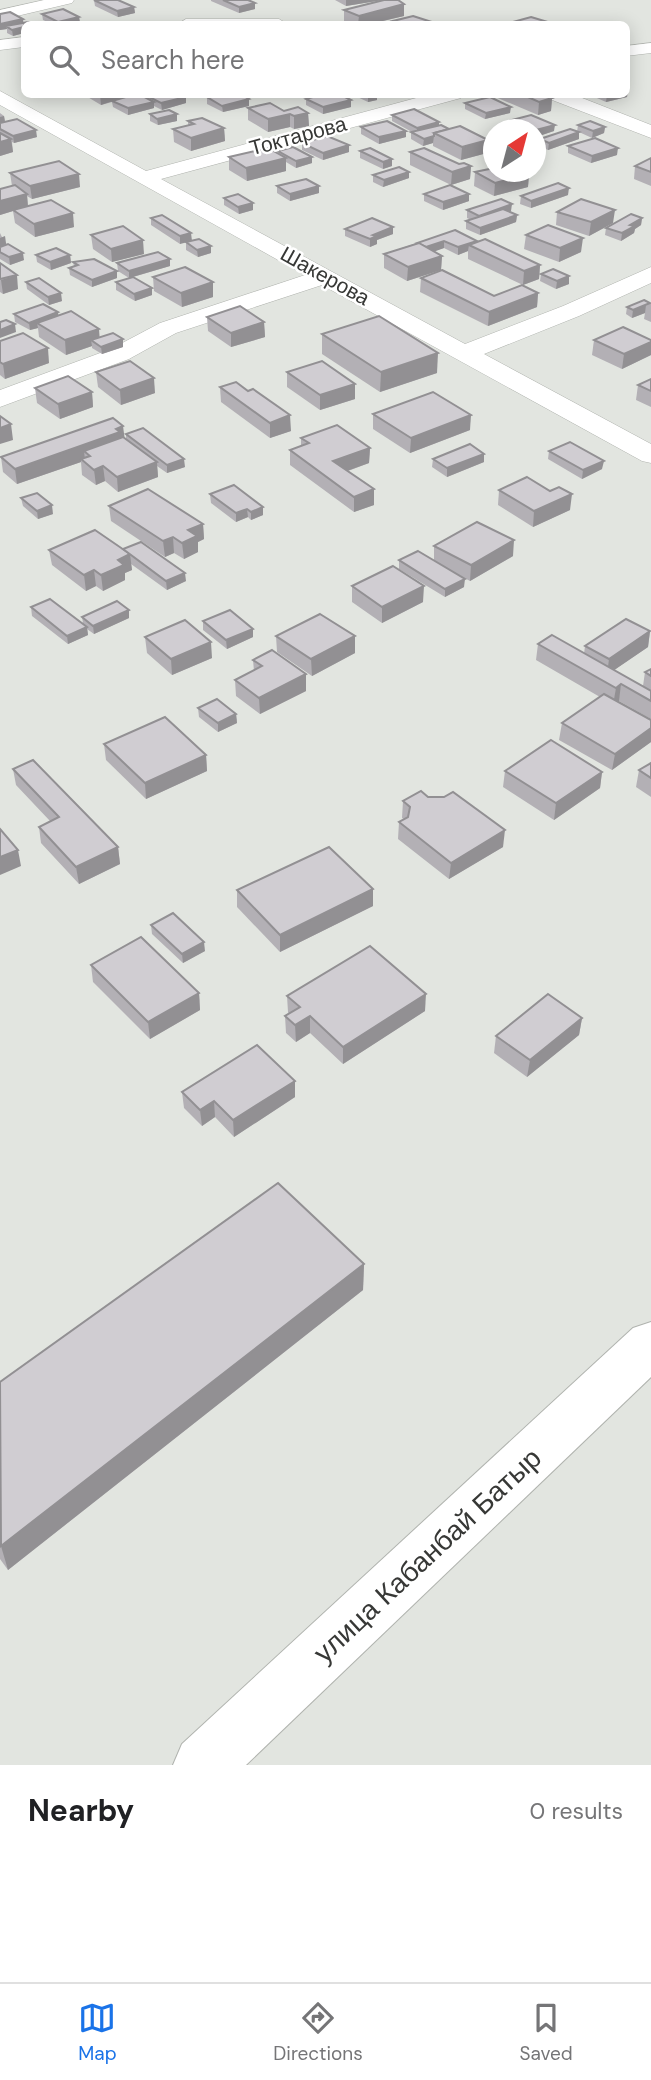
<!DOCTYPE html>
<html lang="en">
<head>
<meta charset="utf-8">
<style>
  body { margin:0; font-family:"DM Sans",sans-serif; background:#f2f2f2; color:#202124 }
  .compass { position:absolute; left:483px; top:119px; width:63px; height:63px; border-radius:50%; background:#fff; box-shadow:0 4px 18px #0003; rotate:36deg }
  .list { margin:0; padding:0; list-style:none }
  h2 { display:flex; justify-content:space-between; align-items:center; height:91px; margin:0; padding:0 28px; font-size:30px }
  h2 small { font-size:23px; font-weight:400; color:#757577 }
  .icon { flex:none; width:38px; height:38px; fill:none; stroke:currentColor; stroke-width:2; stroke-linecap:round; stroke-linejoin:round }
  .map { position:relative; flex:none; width:651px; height:1765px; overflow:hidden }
  .search { position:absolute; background:#fff; box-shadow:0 4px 18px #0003; left:21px; right:21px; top:21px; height:77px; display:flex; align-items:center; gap:18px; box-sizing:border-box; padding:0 24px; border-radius:10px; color:#757577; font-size:26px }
  .sheet { height:217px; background:#fff }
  nav { display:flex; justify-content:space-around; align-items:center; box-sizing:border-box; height:98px; border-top:2px solid #e0e0e0; background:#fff; font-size:19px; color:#757577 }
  nav a { display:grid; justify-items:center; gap:4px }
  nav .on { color:#1a73e8 }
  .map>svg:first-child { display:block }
</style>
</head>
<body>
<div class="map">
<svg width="651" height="1765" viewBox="0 0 651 1765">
  <rect width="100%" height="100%" fill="#e2e5e0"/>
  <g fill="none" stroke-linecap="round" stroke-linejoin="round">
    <g stroke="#b0b3ae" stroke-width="1">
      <g id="minor">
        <path d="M 44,0 L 74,0 L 72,3 L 0,20 L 0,10 Z"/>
        <path d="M 186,19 L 279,19 L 287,24 L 178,24 Z"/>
        <path d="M 24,37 L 24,47 L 0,50 L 0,40 Z"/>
        <path d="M 651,43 L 651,53 L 626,56 L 626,46 Z"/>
        <path d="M 0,91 L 146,171 L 431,94 L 463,94 L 461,98 L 161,179 L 465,344 L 563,306 L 651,267 L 651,283 L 579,316 L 484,354 L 651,444 L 651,463 L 642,461 L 322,285 L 176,333 L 129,359 L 0,407 L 0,390 L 111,349 L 160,323 L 305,275 L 0,105 Z"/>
        <path d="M 545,94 L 572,94 L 651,125 L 651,138 L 547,98 Z"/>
      </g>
    </g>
    <g stroke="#b0b3ae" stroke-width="2">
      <path id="major" d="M 651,1322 L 651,1377 L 246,1765 L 173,1765 L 182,1744 L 633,1328 Z"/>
    </g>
    <use href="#minor" fill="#fff" fill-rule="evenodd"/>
    <use href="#major" fill="#fff" fill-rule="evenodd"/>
  </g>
  <g fill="#b3b0b5">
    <path d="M 94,0 L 134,7 L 135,13 L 118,17 L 95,6 Z"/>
    <path d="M 211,0 L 248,0 L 255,9 L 239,13 L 211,1 Z"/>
    <path d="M 335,0 L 383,0 L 346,6 Z"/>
    <path d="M 344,10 L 404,16 L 370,24 L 351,24 L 344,22 Z"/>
    <path d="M 0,14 L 23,19 L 24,24 L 24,33 L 13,36 L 7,33 L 7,29 L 0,30 Z"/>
    <path d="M 42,14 L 79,17 L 80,23 L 75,24 L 52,24 L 43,20 Z"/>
    <path d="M 628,90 L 627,97 L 606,102 L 590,95 L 626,94 Z"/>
    <path d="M 85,94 L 182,94 L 186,97 L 186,103 L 162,110 L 154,106 L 154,108 L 128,115 L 113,107 L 112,102 L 101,105 L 86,96 Z"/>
    <path d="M 351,94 L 377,94 L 377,100 L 368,102 Z"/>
    <path d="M 493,94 L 543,94 L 552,98 L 551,111 L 538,115 L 493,96 Z"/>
    <path d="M 207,97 L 249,99 L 249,106 L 223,112 L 207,104 Z"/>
    <path d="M 306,99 L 351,107 L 323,114 L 306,105 Z"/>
    <path d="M 465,103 L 510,113 L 485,119 L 465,109 Z"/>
    <path d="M 248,108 L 308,113 L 309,126 L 294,129 L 290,127 L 268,132 L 248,120 Z"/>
    <path d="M 0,113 L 4,116 L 5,122 L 37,137 L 14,143 L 12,142 L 13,152 L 0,156 Z"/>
    <path d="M 150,114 L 177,121 L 158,125 L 150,121 Z"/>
    <path d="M 392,115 L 439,125 L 487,153 L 461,160 L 433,146 L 433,143 L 423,146 L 411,139 L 411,132 L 412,132 L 392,121 Z"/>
    <path d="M 512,120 L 554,131 L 536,137 L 536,130 L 517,130 L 511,127 Z"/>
    <path d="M 188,121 L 224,128 L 225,141 L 191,151 L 174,142 L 173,129 L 188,125 Z"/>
    <path d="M 578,125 L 605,127 L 604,133 L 592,138 L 579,132 L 579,139 L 548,150 L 539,146 L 540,139 L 577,132 Z"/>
    <path d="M 361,127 L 406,137 L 379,144 L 361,134 Z"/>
    <path d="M 302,143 L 349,152 L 323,160 L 302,150 Z"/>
    <path d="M 568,146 L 617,155 L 591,163 L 568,153 Z"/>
    <path d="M 278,151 L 312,163 L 296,168 L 286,162 L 286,171 L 247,181 L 229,170 L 229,157 L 278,153 Z"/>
    <path d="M 360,151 L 392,159 L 392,166 L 383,169 L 360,158 Z"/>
    <path d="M 410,152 L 459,164 L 471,166 L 470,179 L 451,185 L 410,165 Z"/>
    <path d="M 651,158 L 651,186 L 634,179 L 635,166 Z"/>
    <path d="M 475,172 L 529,174 L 528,187 L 494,196 L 474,186 Z"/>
    <path d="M 10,173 L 80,187 L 32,199 L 27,196 L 28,206 L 74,227 L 35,237 L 15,223 L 13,211 L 0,215 L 0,189 L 12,186 Z"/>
    <path d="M 373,175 L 409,178 L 383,187 L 373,182 Z"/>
    <path d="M 277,186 L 319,193 L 290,201 L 277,193 Z"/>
    <path d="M 424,194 L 469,201 L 443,210 L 424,201 Z"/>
    <path d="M 568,195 L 531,208 L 520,204 L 521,196 Z"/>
    <path d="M 224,198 L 253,210 L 239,214 L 224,205 Z"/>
    <path d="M 467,210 L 511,211 L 510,212 L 517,215 L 516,222 L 480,235 L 466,229 L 466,221 L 471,220 L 467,218 Z"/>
    <path d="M 557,212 L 613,223 L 589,236 L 556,225 Z"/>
    <path d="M 151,218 L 191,233 L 180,244 L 151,225 Z"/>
    <path d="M 642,218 L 641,225 L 635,229 L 634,233 L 621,241 L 605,235 L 606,228 Z"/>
    <path d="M 393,227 L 393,234 L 377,240 L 377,244 L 370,247 L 345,236 L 345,229 Z"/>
    <path d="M 455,230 L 477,241 L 540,265 L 539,279 L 523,285 L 468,259 L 468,251 L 458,255 L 444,248 L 434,251 L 442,256 L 441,270 L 407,281 L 384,268 L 384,254 Z"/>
    <path d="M 0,233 L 6,245 L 24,260 L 10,265 L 0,259 Z"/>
    <path d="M 91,235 L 144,254 L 112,262 L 93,249 Z"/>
    <path d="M 526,235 L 581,252 L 559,262 L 524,249 Z"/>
    <path d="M 186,242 L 211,253 L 198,257 L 186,250 Z"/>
    <path d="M 36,255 L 70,255 L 71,263 L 51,270 L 37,262 Z"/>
    <path d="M 73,262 L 117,278 L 92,287 L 70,275 L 69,268 L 74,266 Z"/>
    <path d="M 0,263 L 18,289 L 3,294 L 0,292 Z"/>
    <path d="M 117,263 L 170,266 L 133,277 L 152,288 L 152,295 L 135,301 L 116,290 L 116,282 L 129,278 L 118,271 Z"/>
    <path d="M 541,274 L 569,284 L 556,289 L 540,281 Z"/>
    <path d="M 153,277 L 213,297 L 182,307 L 154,291 Z"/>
    <path d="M 421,278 L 494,296 L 538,293 L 537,307 L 488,326 L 420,292 Z"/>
    <path d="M 26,282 L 62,301 L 49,305 L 27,289 Z"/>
    <path d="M 651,303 L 651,322 L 644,319 L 645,313 L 632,318 L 626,314 L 627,307 Z"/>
    <path d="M 14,314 L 58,316 L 99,329 L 99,337 L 123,339 L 123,347 L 102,354 L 92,348 L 92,346 L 66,355 L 39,337 L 38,328 L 30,330 L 15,322 Z"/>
    <path d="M 207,317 L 264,322 L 265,337 L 231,347 L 208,331 Z"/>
    <path d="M 322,334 L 437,373 L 380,392 L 322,354 Z"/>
    <path d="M 594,340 L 651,340 L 651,355 L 622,369 L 592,355 Z"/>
    <path d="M 0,341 L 49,363 L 5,379 L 0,375 Z"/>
    <path d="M 96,372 L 155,393 L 121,405 L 98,387 Z"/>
    <path d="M 287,372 L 355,399 L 320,410 L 287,387 Z"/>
    <path d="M 651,379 L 651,407 L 636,400 L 638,385 Z"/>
    <path d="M 220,387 L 248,391 L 291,431 L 270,438 L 221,402 Z"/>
    <path d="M 35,388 L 92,392 L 93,407 L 60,419 L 37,403 Z"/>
    <path d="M 373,414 L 470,430 L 410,453 L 373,429 Z"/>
    <path d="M 126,434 L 185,467 L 167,473 L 157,466 L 158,477 L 118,492 L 105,481 L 96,485 L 82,475 L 81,462 L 17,484 L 3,472 L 1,457 L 125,438 L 126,439 Z"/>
    <path d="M 301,438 L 370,448 L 369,463 L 348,471 L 374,489 L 374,505 L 354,512 L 290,465 L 290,450 L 301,446 Z"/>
    <path d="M 549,451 L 602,469 L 582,479 L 548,459 Z"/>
    <path d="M 484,454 L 484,462 L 447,477 L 432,467 L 433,459 Z"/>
    <path d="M 499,490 L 570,510 L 533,527 L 498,505 Z"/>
    <path d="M 210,494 L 263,507 L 263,515 L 251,520 L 248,517 L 236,522 L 211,503 Z"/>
    <path d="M 21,498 L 53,514 L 38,519 L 23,506 Z"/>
    <path d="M 109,506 L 203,524 L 204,539 L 198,542 L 198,552 L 184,559 L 174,553 L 165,557 L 111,521 Z"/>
    <path d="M 434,546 L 513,556 L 470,581 L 459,575 L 464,587 L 445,597 L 399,569 L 399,560 L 434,560 Z"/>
    <path d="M 123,549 L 186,581 L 167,590 L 131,564 L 132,570 L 125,573 L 125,580 L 103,591 L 96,586 L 86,591 L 52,565 L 49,550 Z"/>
    <path d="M 352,586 L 423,602 L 382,623 L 352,602 Z"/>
    <path d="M 31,607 L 83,623 L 82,617 L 129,618 L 94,634 L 87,629 L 88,635 L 68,644 L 32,616 Z"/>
    <path d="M 203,621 L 253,637 L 227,649 L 203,630 Z"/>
    <path d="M 650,631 L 648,647 L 614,670 L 643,686 L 645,672 L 651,669 L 651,719 L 619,701 L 618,702 L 651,720 L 651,742 L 612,770 L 559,740 L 562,723 L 600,697 L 536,660 L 538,644 L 584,654 L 585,646 Z"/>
    <path d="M 276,636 L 355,636 L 355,653 L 312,676 L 277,652 Z"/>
    <path d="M 145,637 L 212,658 L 172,675 L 147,653 Z"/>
    <path d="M 253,660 L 306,691 L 260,714 L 236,696 L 235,680 L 254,671 Z"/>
    <path d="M 198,708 L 236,714 L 237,723 L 218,732 L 199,717 Z"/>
    <path d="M 104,744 L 206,755 L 207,771 L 146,799 L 106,760 Z"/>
    <path d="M 651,763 L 651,797 L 636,787 L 639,770 Z"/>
    <path d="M 13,769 L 118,847 L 120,864 L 79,884 L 41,843 L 39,827 L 50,821 L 16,785 Z"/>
    <path d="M 505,771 L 602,772 L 600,788 L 554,820 L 503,787 Z"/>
    <path d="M 428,797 L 503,847 L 449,879 L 398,839 L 399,822 L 404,819 L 402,818 L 403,801 Z"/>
    <path d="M 237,890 L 373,906 L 280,952 L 237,907 Z"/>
    <path d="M 151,925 L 205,951 L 183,963 L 152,934 Z"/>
    <path d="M 91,965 L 199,993 L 200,1010 L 150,1039 L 93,982 Z"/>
    <path d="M 287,996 L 425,1011 L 343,1064 L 310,1033 L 296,1042 L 286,1033 L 285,1016 L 289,1014 L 288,1012 Z"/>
    <path d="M 582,1018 L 579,1035 L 527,1077 L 494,1053 L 496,1036 Z"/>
    <path d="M 295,1081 L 295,1097 L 234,1137 L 215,1117 L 202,1126 L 184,1108 L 182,1092 Z"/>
    <path d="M 364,1264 L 363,1290 L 8,1570 L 0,1559 L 0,1382 Z"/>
  </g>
  <g fill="#929093">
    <path d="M 346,0 L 383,0 L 346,6 Z"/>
    <path d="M 255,3 L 255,9 L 239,13 L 239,7 Z"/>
    <path d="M 404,4 L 404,16 L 370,24 L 358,24 L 359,16 Z"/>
    <path d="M 134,7 L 135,13 L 118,17 L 117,11 Z"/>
    <path d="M 79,17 L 80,23 L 59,24 L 58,22 Z"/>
    <path d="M 23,19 L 23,25 L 6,26 L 7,29 L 0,30 L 0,24 Z"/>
    <path d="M 24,27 L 24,33 L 13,36 L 12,30 Z"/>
    <path d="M 628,90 L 627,97 L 606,102 L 607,95 L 626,94 L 626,91 Z"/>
    <path d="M 100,94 L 134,94 L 101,105 Z"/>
    <path d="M 372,94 L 377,94 L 377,100 L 368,102 L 368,96 Z"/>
    <path d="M 186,97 L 186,103 L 162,110 L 161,103 Z"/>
    <path d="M 552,98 L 551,111 L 538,115 L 539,102 Z"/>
    <path d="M 249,99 L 249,106 L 223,112 L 222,106 Z"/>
    <path d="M 351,100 L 351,107 L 323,114 L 323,107 Z"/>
    <path d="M 154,102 L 154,108 L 128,115 L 128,108 Z"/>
    <path d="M 511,107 L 510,113 L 485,119 L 486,113 Z"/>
    <path d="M 308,113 L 309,126 L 294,129 L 294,116 Z"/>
    <path d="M 177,114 L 177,121 L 158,125 L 157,119 Z"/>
    <path d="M 290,114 L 290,127 L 268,132 L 268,119 Z"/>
    <path d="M 4,116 L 5,122 L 0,124 L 0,117 Z"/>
    <path d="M 439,122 L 439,129 L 417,134 L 417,128 Z"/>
    <path d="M 555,125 L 554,131 L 536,137 L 536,130 Z"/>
    <path d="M 605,127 L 604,133 L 592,138 L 593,131 Z"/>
    <path d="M 224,128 L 225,141 L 191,151 L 191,138 Z"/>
    <path d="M 36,130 L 37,137 L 14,143 L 13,136 Z"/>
    <path d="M 406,131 L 406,137 L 379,144 L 379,137 Z"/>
    <path d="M 579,132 L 579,139 L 548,150 L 549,143 Z"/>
    <path d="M 434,136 L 433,143 L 423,146 L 424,139 Z"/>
    <path d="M 11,139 L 13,152 L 0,156 L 0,142 Z"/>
    <path d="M 488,140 L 487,153 L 461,160 L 462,147 Z"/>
    <path d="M 349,145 L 349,152 L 323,160 L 323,153 Z"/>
    <path d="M 618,148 L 617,155 L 591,163 L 592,156 Z"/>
    <path d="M 312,157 L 312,163 L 296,168 L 296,161 Z"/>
    <path d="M 286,158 L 286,171 L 247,181 L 246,168 Z"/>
    <path d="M 392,159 L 392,166 L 383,169 L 383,162 Z"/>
    <path d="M 471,166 L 470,179 L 451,185 L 452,172 Z"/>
    <path d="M 409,172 L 409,178 L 383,187 L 384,180 Z"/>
    <path d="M 79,174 L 80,187 L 32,199 L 30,186 Z"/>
    <path d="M 529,174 L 528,187 L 494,196 L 495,183 Z"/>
    <path d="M 319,186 L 319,193 L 290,201 L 290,194 Z"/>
    <path d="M 569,188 L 568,195 L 531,208 L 531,201 Z"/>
    <path d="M 27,194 L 28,208 L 13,210 L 13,211 L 0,215 L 0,201 Z"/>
    <path d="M 469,194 L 469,201 L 443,210 L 443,202 Z"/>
    <path d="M 253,203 L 253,210 L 239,214 L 238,207 Z"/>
    <path d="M 512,204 L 511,211 L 478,223 L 479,216 Z"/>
    <path d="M 615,210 L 613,223 L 589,236 L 591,222 Z"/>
    <path d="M 73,213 L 74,227 L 35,237 L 34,224 Z"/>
    <path d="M 517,215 L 516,222 L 480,235 L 480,228 Z"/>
    <path d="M 642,218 L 641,225 L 635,229 L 634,233 L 621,241 L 622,233 L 630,225 Z"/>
    <path d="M 393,227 L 393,234 L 377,240 L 377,244 L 370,247 L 370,239 L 373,235 Z"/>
    <path d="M 191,233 L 192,241 L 180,244 L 180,236 Z"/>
    <path d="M 5,236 L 7,250 L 0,252 L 0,238 Z"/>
    <path d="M 583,238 L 581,252 L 559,262 L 560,248 Z"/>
    <path d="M 143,240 L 144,254 L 112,262 L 111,249 Z"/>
    <path d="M 444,241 L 444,248 L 425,255 L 425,247 Z"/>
    <path d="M 477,241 L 469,245 L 468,251 L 458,255 L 458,247 Z"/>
    <path d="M 211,246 L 211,253 L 198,257 L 197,250 Z"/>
    <path d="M 23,253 L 24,260 L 10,265 L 9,257 Z"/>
    <path d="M 70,255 L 71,263 L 51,270 L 50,262 Z"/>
    <path d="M 442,256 L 441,270 L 407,281 L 408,267 Z"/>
    <path d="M 170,259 L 170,266 L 129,278 L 129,271 Z"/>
    <path d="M 540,265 L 539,279 L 523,285 L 524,271 Z"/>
    <path d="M 117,271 L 117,278 L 92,287 L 92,280 Z"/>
    <path d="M 17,275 L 18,289 L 3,294 L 1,280 Z"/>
    <path d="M 569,276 L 569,284 L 556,289 L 557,281 Z"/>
    <path d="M 213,282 L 213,297 L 182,307 L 181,293 Z"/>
    <path d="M 152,288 L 152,295 L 135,301 L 134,294 Z"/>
    <path d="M 61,293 L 62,301 L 49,305 L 48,297 Z"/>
    <path d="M 538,293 L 537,307 L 488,326 L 489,312 Z"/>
    <path d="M 646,305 L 645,313 L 632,318 L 633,310 Z"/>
    <path d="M 58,312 L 59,320 L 37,323 L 38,328 L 30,330 L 29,323 Z"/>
    <path d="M 264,322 L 265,337 L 231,347 L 231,333 Z"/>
    <path d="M 15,324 L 16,332 L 0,338 L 0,330 Z"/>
    <path d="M 99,329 L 100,343 L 91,340 L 92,346 L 66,355 L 65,340 Z"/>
    <path d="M 123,339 L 123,347 L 102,354 L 101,347 Z"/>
    <path d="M 651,342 L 651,355 L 622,369 L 624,354 Z"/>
    <path d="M 48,348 L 49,363 L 5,379 L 3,364 Z"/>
    <path d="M 438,353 L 437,373 L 380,392 L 381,372 Z"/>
    <path d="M 154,378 L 155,393 L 121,405 L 120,390 Z"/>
    <path d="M 355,384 L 355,399 L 320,410 L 320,395 Z"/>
    <path d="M 92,392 L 93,407 L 60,419 L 58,404 Z"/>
    <path d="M 290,415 L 291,431 L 270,438 L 270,423 Z"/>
    <path d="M 471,415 L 470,430 L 410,453 L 411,438 Z"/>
    <path d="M 11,424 L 13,440 L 0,444 L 0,428 Z"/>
    <path d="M 123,426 L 125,441 L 90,456 L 84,451 L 85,460 L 81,459 L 81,462 L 17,484 L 15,469 Z"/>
    <path d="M 370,448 L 369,463 L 333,476 L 333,461 Z"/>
    <path d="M 484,454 L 484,462 L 447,477 L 447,468 Z"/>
    <path d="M 184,459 L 185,467 L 167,473 L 167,465 Z"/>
    <path d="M 604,461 L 602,469 L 582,479 L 583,470 Z"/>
    <path d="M 157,462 L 158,477 L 118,492 L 117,477 Z"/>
    <path d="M 103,466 L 105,481 L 96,485 L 94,470 Z"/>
    <path d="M 374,489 L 374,505 L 354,512 L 354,497 Z"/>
    <path d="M 572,494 L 570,510 L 533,527 L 534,511 Z"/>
    <path d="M 52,505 L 53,514 L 38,519 L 37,511 Z"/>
    <path d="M 263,507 L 263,515 L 251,520 L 251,512 Z"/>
    <path d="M 247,509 L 248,517 L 236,522 L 236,513 Z"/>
    <path d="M 203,524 L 204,539 L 198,542 L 198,552 L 184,559 L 182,543 L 188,530 Z"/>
    <path d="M 173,537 L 174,553 L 165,557 L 163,541 Z"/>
    <path d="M 514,540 L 513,556 L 470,581 L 471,565 Z"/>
    <path d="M 130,554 L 132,570 L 125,573 L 125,580 L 103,591 L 101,575 L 118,560 Z"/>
    <path d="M 94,570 L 96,586 L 86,591 L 84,575 Z"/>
    <path d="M 185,573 L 186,581 L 167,590 L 166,581 Z"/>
    <path d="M 465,579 L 464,587 L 445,597 L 445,589 Z"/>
    <path d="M 424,586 L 423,602 L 382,623 L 382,607 Z"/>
    <path d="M 129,610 L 129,618 L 94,634 L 93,626 Z"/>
    <path d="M 87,627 L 88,635 L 68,644 L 67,636 Z"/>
    <path d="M 253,629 L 253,637 L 227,649 L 226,640 Z"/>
    <path d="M 650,631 L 648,647 L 607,675 L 609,659 Z"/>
    <path d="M 355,636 L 355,653 L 312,676 L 311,659 Z"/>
    <path d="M 211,642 L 212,658 L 172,675 L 171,659 Z"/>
    <path d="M 306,674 L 306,691 L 260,714 L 259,698 Z"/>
    <path d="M 621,684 L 619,701 L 613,705 L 616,688 Z"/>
    <path d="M 236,714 L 237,723 L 218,732 L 218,723 Z"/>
    <path d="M 651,728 L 651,742 L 612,770 L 615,754 Z"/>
    <path d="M 206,755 L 207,771 L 146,799 L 145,783 Z"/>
    <path d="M 602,772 L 600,788 L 554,820 L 556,803 Z"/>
    <path d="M 505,830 L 503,847 L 449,879 L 451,863 Z"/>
    <path d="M 118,847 L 120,864 L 79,884 L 76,867 Z"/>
    <path d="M 18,850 L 21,866 L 0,875 L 0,857 Z"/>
    <path d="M 373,889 L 373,906 L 280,952 L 280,935 Z"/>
    <path d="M 204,942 L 205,951 L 183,963 L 182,954 Z"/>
    <path d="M 199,993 L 200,1010 L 150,1039 L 148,1022 Z"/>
    <path d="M 426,994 L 425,1011 L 343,1064 L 343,1047 Z"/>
    <path d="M 310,1016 L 310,1033 L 296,1042 L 295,1025 Z"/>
    <path d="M 582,1018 L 579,1035 L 527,1077 L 530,1060 Z"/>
    <path d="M 295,1081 L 295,1097 L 234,1137 L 233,1120 Z"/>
    <path d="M 214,1101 L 215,1117 L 202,1126 L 200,1110 Z"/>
    <path d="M 364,1264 L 363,1290 L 8,1570 L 1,1546 Z"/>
  </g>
  <g fill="#d0cdd2" stroke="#929093" stroke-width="2">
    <path d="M 94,0 L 118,0 L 134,7 L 117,11 Z"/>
    <path d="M 223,0 L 248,0 L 255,3 L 239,7 Z"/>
    <path d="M 384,0 L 398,0 L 404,4 L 359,16 L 344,10 Z"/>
    <path d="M 63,9 L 79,17 L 58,22 L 42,14 Z"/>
    <path d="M 10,12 L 23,19 L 0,24 L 0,14 Z"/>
    <path d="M 413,16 L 438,24 L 402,24 L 393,21 Z"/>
    <path d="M 531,17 L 551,23 L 546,24 L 521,24 L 513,22 Z"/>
    <path d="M 28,22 L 32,24 L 24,24 L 24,27 L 12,30 L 6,26 Z"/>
    <path d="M 136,94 L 139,94 L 154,102 L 128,108 L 112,101 Z"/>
    <path d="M 143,94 L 182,94 L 186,97 L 161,103 Z"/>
    <path d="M 218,94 L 240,94 L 249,99 L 222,106 L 207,97 Z"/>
    <path d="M 323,94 L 339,94 L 351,100 L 323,107 L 306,99 Z"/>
    <path d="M 521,94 L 543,94 L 552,98 L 539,102 Z"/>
    <path d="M 490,97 L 511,107 L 486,113 L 465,103 Z"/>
    <path d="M 270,103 L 284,111 L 298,107 L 308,113 L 294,116 L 290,114 L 268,119 L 248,108 Z"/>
    <path d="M 414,109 L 439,122 L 417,128 L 392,115 Z"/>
    <path d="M 169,110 L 177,114 L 157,119 L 150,114 Z"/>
    <path d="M 531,115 L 555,125 L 536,130 L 512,120 Z"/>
    <path d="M 202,118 L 224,128 L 191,138 L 173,129 L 194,124 L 188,121 Z"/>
    <path d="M 17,119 L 36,130 L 13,136 L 0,129 L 0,123 Z"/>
    <path d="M 387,121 L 406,131 L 379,137 L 361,127 Z"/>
    <path d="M 590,121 L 605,127 L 593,131 L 578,125 Z"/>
    <path d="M 441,125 L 449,129 L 434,133 L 434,136 L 424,139 L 411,132 Z"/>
    <path d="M 460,126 L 488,140 L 462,147 L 434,133 Z"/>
    <path d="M 570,129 L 579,132 L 549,143 L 540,139 Z"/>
    <path d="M 0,133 L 11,139 L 0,142 Z"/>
    <path d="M 327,136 L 349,145 L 323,153 L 302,143 Z"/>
    <path d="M 595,138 L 618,148 L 592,156 L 568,146 Z"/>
    <path d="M 293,147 L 312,157 L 296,161 L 278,151 Z"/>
    <path d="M 268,148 L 286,158 L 246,168 L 229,157 Z"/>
    <path d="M 370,148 L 392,159 L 383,162 L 360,151 Z"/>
    <path d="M 424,148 L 459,164 L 464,163 L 471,166 L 452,172 L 410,152 Z"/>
    <path d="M 651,158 L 651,172 L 635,166 Z"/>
    <path d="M 59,161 L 79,174 L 30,186 L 10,173 Z"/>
    <path d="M 399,167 L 409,172 L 384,180 L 373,175 Z"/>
    <path d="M 494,168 L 494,172 L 524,172 L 529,174 L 495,183 L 475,172 Z"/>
    <path d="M 306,179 L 319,186 L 290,194 L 277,186 Z"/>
    <path d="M 558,183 L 569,188 L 531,201 L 521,196 Z"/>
    <path d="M 15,185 L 27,194 L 0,201 L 0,189 Z"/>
    <path d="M 450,185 L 469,194 L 443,202 L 424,194 Z"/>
    <path d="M 238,194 L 253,203 L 238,207 L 224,198 Z"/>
    <path d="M 501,199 L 512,204 L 479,216 L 467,210 Z"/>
    <path d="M 581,199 L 615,210 L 591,222 L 557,212 Z"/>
    <path d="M 51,200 L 73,213 L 34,224 L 13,210 Z"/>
    <path d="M 503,209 L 517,215 L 480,228 L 466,221 Z"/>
    <path d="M 631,214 L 642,218 L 630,225 L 635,226 L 622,233 L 606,228 Z"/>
    <path d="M 162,215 L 191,233 L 180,236 L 151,218 Z"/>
    <path d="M 372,218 L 393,227 L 373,235 L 377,236 L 370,239 L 345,229 Z"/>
    <path d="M 548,225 L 583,238 L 560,248 L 526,235 Z"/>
    <path d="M 123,226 L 143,240 L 111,249 L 91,235 Z"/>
    <path d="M 455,230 L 477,241 L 458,247 L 444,241 L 426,247 L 417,243 Z"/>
    <path d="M 199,239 L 211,246 L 197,250 L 186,242 Z"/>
    <path d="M 485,239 L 540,265 L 524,271 L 469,245 Z"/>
    <path d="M 419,243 L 442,256 L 408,267 L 384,254 Z"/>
    <path d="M 8,244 L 23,253 L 9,257 L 0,252 L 0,247 Z"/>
    <path d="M 56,248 L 70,255 L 50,262 L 36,255 Z"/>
    <path d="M 158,252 L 170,259 L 129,271 L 117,263 Z"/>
    <path d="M 94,259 L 117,271 L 92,280 L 69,268 L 78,265 L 73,262 Z"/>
    <path d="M 0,263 L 17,275 L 0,279 Z"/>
    <path d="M 185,267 L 213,282 L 181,293 L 153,277 Z"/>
    <path d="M 553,269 L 569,276 L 557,281 L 541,274 Z"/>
    <path d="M 442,270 L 494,296 L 522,285 L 538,293 L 489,312 L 421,278 Z"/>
    <path d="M 133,277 L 152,288 L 134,294 L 116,282 Z"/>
    <path d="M 39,278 L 61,293 L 48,297 L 26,282 Z"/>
    <path d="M 644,300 L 650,303 L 633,310 L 627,307 Z"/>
    <path d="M 43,304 L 58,312 L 29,323 L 14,314 Z"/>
    <path d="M 240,306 L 264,322 L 231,333 L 207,317 Z"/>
    <path d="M 71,311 L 99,329 L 65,340 L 37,323 Z"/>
    <path d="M 379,316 L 438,353 L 381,372 L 322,334 Z"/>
    <path d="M 6,320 L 15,324 L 0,330 L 0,322 Z"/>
    <path d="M 623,327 L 651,340 L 651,342 L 624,354 L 594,340 Z"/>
    <path d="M 23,333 L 48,348 L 3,364 L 0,362 L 0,341 Z"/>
    <path d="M 113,333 L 123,339 L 101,347 L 91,340 Z"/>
    <path d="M 130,361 L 154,378 L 120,390 L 96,372 Z"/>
    <path d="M 322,361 L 355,384 L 320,395 L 287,372 Z"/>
    <path d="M 68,376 L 92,392 L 58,404 L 35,388 Z"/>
    <path d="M 651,379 L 651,391 L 638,385 Z"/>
    <path d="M 236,382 L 248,391 L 253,389 L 290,415 L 270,423 L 220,387 Z"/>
    <path d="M 433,392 L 471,415 L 411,438 L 373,414 Z"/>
    <path d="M 0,416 L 11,424 L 0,428 Z"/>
    <path d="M 113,418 L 123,426 L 116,429 L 120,432 L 15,469 L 1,457 Z"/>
    <path d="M 337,425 L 370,448 L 333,461 L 374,489 L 354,497 L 290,450 L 309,443 L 301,438 Z"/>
    <path d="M 143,428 L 184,459 L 167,465 L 126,434 Z"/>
    <path d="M 123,437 L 157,462 L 117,477 L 103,466 L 94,470 L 81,459 L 90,456 L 84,451 Z"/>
    <path d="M 570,442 L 604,461 L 583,470 L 549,451 Z"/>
    <path d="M 470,444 L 484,454 L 447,468 L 433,459 Z"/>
    <path d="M 527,477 L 550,491 L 559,487 L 572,494 L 534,511 L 499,490 Z"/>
    <path d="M 234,485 L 263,507 L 251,512 L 247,509 L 236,513 L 210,494 Z"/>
    <path d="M 148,489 L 203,524 L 188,530 L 197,536 L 182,543 L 173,537 L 163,541 L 109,506 Z"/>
    <path d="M 37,493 L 52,505 L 37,511 L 21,498 Z"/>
    <path d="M 477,522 L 514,540 L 471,565 L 434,546 Z"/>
    <path d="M 95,530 L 130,554 L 118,560 L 124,565 L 101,575 L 94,570 L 84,575 L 49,550 Z"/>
    <path d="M 141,542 L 185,573 L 166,581 L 123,549 Z"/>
    <path d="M 418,551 L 465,579 L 445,589 L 399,560 Z"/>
    <path d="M 393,566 L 424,586 L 382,607 L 352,586 Z"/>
    <path d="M 50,599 L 87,627 L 67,636 L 31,607 Z"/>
    <path d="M 117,601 L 129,610 L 93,626 L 82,617 Z"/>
    <path d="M 230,610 L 253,629 L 226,640 L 203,621 Z"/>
    <path d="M 320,614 L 355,636 L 311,659 L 276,636 Z"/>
    <path d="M 626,619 L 650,631 L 609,659 L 585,646 Z"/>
    <path d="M 185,620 L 211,642 L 171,659 L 145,637 Z"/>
    <path d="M 552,635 L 651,691 L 651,701 L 621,684 L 616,688 L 538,644 Z"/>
    <path d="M 272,650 L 306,674 L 259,698 L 235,680 L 262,666 L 253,660 Z"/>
    <path d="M 651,669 L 651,676 L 645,672 Z"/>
    <path d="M 604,694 L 651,720 L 651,728 L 615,754 L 562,723 Z"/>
    <path d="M 217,699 L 236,714 L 218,723 L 198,708 Z"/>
    <path d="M 165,717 L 206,755 L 145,783 L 104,744 Z"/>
    <path d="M 551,740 L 602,772 L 556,803 L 505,771 Z"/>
    <path d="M 33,760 L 118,847 L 76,867 L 39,827 L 59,817 L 13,769 Z"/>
    <path d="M 651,763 L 651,778 L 639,770 Z"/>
    <path d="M 421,791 L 428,797 L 444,797 L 453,792 L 505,830 L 451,863 L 399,822 L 408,817 L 410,807 L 403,801 Z"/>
    <path d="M 0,829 L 18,850 L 0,857 Z"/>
    <path d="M 329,847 L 373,889 L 280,935 L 237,890 Z"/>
    <path d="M 173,913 L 204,942 L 182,954 L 151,925 Z"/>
    <path d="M 141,937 L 199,993 L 148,1022 L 91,965 Z"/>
    <path d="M 370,946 L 426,994 L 343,1047 L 310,1016 L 295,1025 L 285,1016 L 300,1007 L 287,996 Z"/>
    <path d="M 548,994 L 582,1018 L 530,1060 L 496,1036 Z"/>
    <path d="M 257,1045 L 295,1081 L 233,1120 L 214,1101 L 200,1110 L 182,1092 Z"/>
    <path d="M 278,1183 L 364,1264 L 1,1546 L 0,1382 Z"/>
  </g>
  <g text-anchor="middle" stroke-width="5" stroke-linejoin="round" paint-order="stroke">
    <g font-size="21" fill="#373836" stroke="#fff">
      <text transform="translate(298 136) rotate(-15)" y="7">Токтарова</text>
      <text transform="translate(325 276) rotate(29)" y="7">Шакерова</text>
    </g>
    <g font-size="28" fill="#373836" stroke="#fff">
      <text transform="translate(427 1555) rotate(-43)" y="10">улица Кабанбай Батыр</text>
    </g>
  </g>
</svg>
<svg class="compass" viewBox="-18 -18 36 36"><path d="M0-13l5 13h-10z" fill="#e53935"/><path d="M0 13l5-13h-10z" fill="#757577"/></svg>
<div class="search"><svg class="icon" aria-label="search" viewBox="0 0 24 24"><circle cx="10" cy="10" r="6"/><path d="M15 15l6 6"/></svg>Search here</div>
</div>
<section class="sheet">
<h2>Nearby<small>0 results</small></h2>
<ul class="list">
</ul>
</section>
<nav>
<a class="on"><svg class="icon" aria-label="map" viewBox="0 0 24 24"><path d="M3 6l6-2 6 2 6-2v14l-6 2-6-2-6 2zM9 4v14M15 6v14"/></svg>Map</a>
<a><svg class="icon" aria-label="directions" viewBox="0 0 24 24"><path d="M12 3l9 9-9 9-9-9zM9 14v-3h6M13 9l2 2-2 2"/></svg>Directions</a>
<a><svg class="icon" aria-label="saved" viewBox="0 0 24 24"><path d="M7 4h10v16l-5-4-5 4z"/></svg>Saved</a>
</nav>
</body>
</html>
